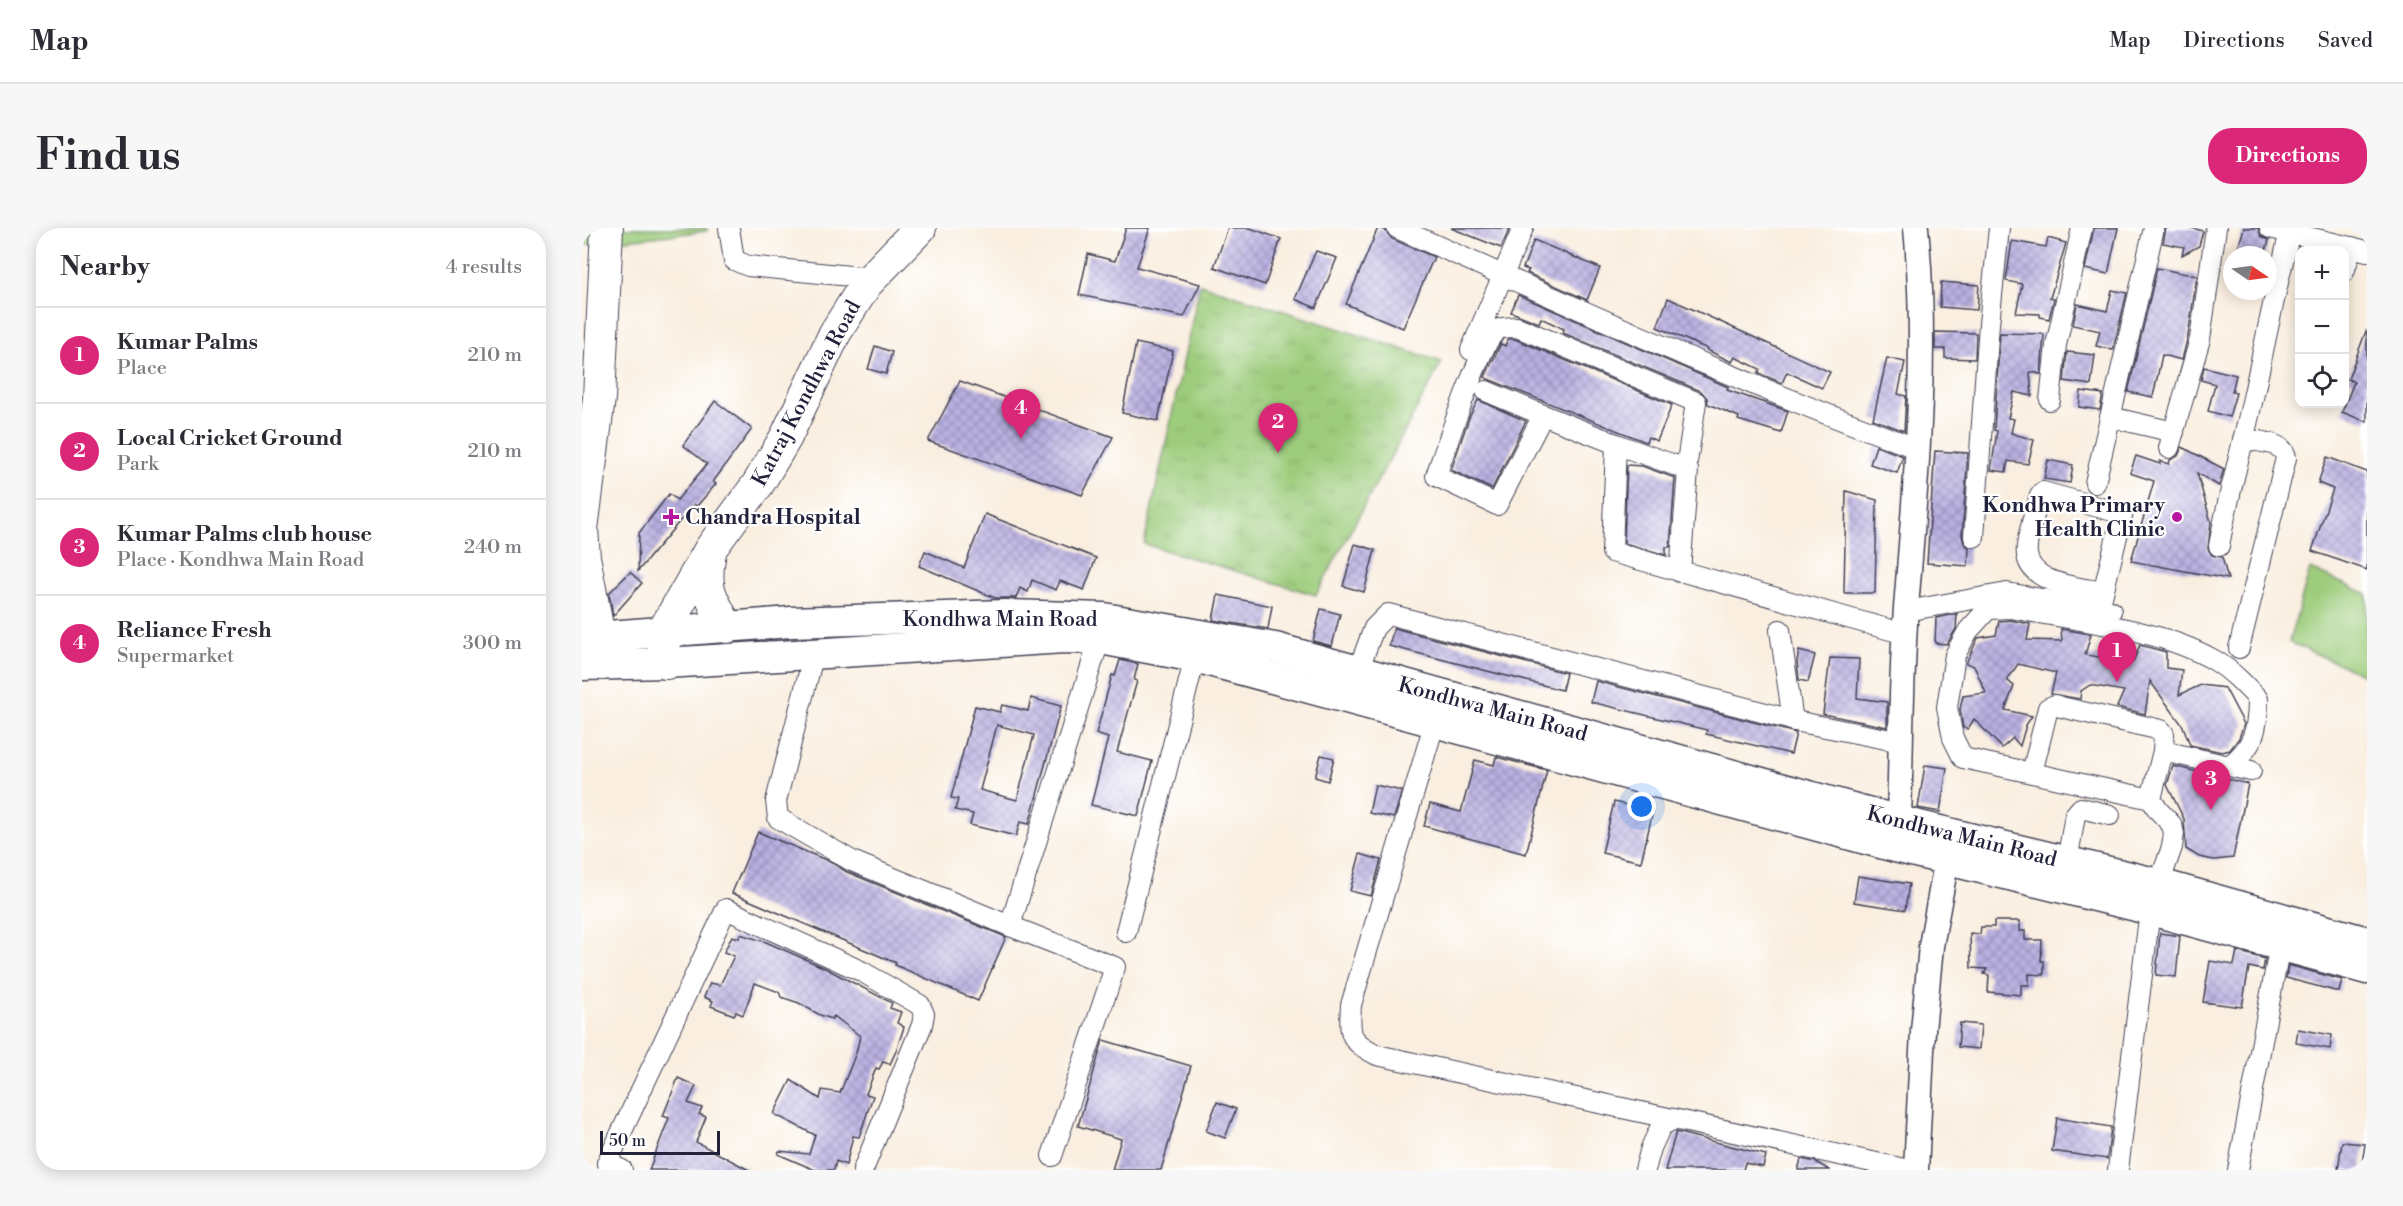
<!DOCTYPE html>
<html lang="en">
<head>
<meta charset="utf-8">
<style>
  body { margin:0; font-family:"Libre Bodoni",serif; background:#f7f7f7; color:#2b2b33 }
  .controls { position:absolute; right:18px; top:18px; display:grid; overflow:hidden; border-radius:12px; box-shadow:0 3px 15px #0003 }
  .controls button { width:54px; height:54px; display:grid; place-items:center; padding:0; border:0; border-bottom:2px solid #e1e1e2; background:#fff; color:#2b2b33; font:30px sans-serif }
  .compass { position:absolute; left:1641px; top:18px; width:54px; height:54px; border-radius:50%; background:#fff; box-shadow:0 3px 15px #0003; rotate:103deg }
  .scale { position:absolute; left:18px; bottom:15px; width:120px; box-sizing:border-box; padding-left:6px; border:3px solid #22223b; border-top:0; font-size:16px; line-height:21px; white-space:nowrap; color:#22223b; -webkit-text-stroke:4px #fff; paint-order:stroke }
  .you { position:absolute; left:1060px; top:579px; width:21px; height:21px; margin:-15px; border:4px solid #fff; border-radius:50%; background:#1a73e8; box-shadow:0 0 0 9px #1a73e833 }
  .badge { display:grid; place-items:center; width:39px; height:39px; border-radius:50%; background:#db2777; color:#fff; font-size:20px; font-weight:700 }
  .pin { position:absolute; translate:-50% -50px; filter:drop-shadow(0 2px 3px #0008) }
  .pin::after { content:''; position:absolute; top:32px; width:21px; height:18px; background:inherit; clip-path:polygon(0 0,100% 0,50% 100%) }
  .list { margin:0; padding:0; list-style:none }
  h2 { display:flex; justify-content:space-between; align-items:center; height:78px; margin:0; padding:0 24px; font-size:26px }
  h2 small { font-size:20px; font-weight:400; color:#7c7c81 }
  .list li { display:grid; grid-template-columns:39px 1fr auto; gap:18px; align-items:center; box-sizing:border-box; height:96px; padding:0 24px; border-top:2px solid #e1e1e2 }
  .list b { display:block; font-size:22px; white-space:nowrap }
  .list p { margin:0; font-size:20px; white-space:nowrap; color:#7c7c81 }
  .list em { font-size:20px; font-style:normal; color:#7c7c81 }
  .icon { flex:none; width:33px; height:33px; fill:none; stroke:currentColor; stroke-width:2; stroke-linecap:round; stroke-linejoin:round }
  .map { position:relative; flex:none; width:1785px; height:942px; overflow:hidden; border-radius:24px }
  header { display:flex; align-items:center; gap:36px; box-sizing:border-box; height:84px; padding:0 30px; background:#fff; border-bottom:2px solid #e1e1e2 }
  header strong { font-size:28px }
  nav { display:flex; gap:33px; margin-inline-start:auto; font-size:21px }
  .intro { display:flex; align-items:center; justify-content:space-between; box-sizing:border-box; height:144px; padding:0 36px }
  h1 { margin:0; font-size:42px }
  .button { padding:15px 27px; border-radius:24px; background:#db2777; color:#fff; font-size:21px; font-weight:700 }
  main { display:flex; gap:36px; padding:0 36px }
  aside { flex:1; background:#fff; border-radius:24px; box-shadow:0 3px 15px #0003 }
  .map>svg:first-child { display:block }
</style>
</head>
<body>
<header>
<strong>Map</strong>
<nav><a>Map</a><a>Directions</a><a>Saved</a></nav>
</header>
<div class="intro"><h1>Find us</h1><a class="button">Directions</a></div>
<main>
<aside>
<h2>Nearby<small>4 results</small></h2>
<ul class="list">
<li><span class="badge">1</span><div><b>Kumar Palms</b><p>Place</p></div><em>210 m</em></li>
<li><span class="badge">2</span><div><b>Local Cricket Ground</b><p>Park</p></div><em>210 m</em></li>
<li><span class="badge">3</span><div><b>Kumar Palms club house</b><p>Place · Kondhwa Main Road</p></div><em>240 m</em></li>
<li><span class="badge">4</span><div><b>Reliance Fresh</b><p>Supermarket</p></div><em>300 m</em></li>
</ul>
</aside>
<div class="map">
<svg width="1785" height="942" viewBox="0 0 1785 942">
  <defs>
    <pattern id="park-tufts" width="24" height="20" patternUnits="userSpaceOnUse" patternTransform="scale(1.5)"><rect width="24" height="20" fill="#9dcc7b"/><path d="M3 7l-1-3M5 7V3M7 7l1-3M15 17l-1-3M17 17v-4M19 17l1-3" fill="none" stroke="#87af6b"/></pattern>
    <pattern id="building-cross-hatch" width="8" height="8" patternUnits="userSpaceOnUse" patternTransform="scale(1.5)"><rect width="8" height="8" fill="#bab1e2"/><path d="M0 0l8 8M0 8l8-8" fill="none" stroke="#9790b8"/></pattern>
  </defs>
  <rect width="100%" height="100%" fill="#fff"/>
  <filter id="ink" filterUnits="userSpaceOnUse"><feTurbulence type="fractalNoise" baseFrequency=".0167" numOctaves="2"/><feDisplacementMap in="SourceGraphic" scale="12" xChannelSelector="R" yChannelSelector="G"/><feConvolveMatrix kernelMatrix="1 2 1 2 8 2 1 2 1" color-interpolation-filters="sRGB"/></filter>
  <filter id="wash" filterUnits="userSpaceOnUse"><feTurbulence type="fractalNoise" baseFrequency=".008" numOctaves="4" result="noise"/><feDisplacementMap in="SourceGraphic" scale="24" xChannelSelector="R" yChannelSelector="G"/><feGaussianBlur stdDeviation="1.35" result="paint"/><feColorMatrix in="noise" values="0 0 0 0 0 0 0 0 0 0 0 0 0 0 0 0 0 1.4 0 .05"/><feComposite in="paint" operator="in"/></filter>
  <g filter="url(#wash)">
    <rect width="100%" height="100%" fill="#f9eedf"/>
    <g fill="#9dcc7b" stroke="#60775b" stroke-width="1.5">
      <path d="M 0,0 L 125,0 L 125,3 L 0,17 Z"/>
      <path d="M 1728,341 L 1785,366 L 1785,448 L 1707,414 Z"/>
    </g>
    <path fill="url(#park-tufts)" stroke="#60775b" stroke-width="1.5" d="M 618,56 L 860,134 L 734,367 L 562,316 Z"/>
    <g id="blocks">
      <g fill="url(#building-cross-hatch)" fill-rule="evenodd">
        <path d="M 544,0 L 568,0 L 555,39 L 618,56 L 602,89 L 497,67 L 506,26 L 533,33 Z"/>
        <path d="M 646,0 L 668,0 L 699,11 L 683,57 L 632,39 Z"/>
        <path d="M 796,0 L 803,2 L 810,11 L 852,29 L 821,100 L 764,76 Z"/>
        <path d="M 869,0 L 928,0 L 919,20 Z"/>
        <path d="M 1512,0 L 1536,0 L 1526,46 L 1503,41 Z"/>
        <path d="M 1584,0 L 1610,0 L 1621,3 L 1617,18 L 1600,27 L 1602,19 L 1581,15 Z"/>
        <path d="M 1662,0 L 1676,0 L 1679,8 L 1687,12 L 1683,27 L 1654,27 Z"/>
        <path d="M 1466,10 L 1484,15 L 1468,70 L 1472,71 L 1467,91 L 1458,89 L 1458,86 L 1434,85 L 1440,56 L 1424,53 L 1430,13 L 1464,19 Z"/>
        <path d="M 952,12 L 1018,40 L 1005,72 L 945,45 L 947,42 L 941,40 Z"/>
        <path d="M 734,23 L 755,30 L 734,80 L 713,71 Z"/>
        <path d="M 1575,40 L 1615,48 L 1606,108 L 1600,132 L 1580,127 L 1571,169 L 1546,164 Z"/>
        <path d="M 1359,54 L 1397,57 L 1395,82 L 1358,79 Z"/>
        <path d="M 1530,62 L 1545,65 L 1531,122 L 1514,118 L 1518,103 L 1491,97 L 1495,76 L 1525,83 Z"/>
        <path d="M 936,67 L 1146,159 L 1145,162 L 1206,183 L 1199,205 L 1156,192 L 1157,189 L 1126,176 L 1125,170 L 1119,163 L 981,105 L 982,101 L 959,90 L 957,95 L 929,84 Z"/>
        <path d="M 1086,70 L 1248,144 L 1240,160 L 1205,144 L 1200,155 L 1176,145 L 1178,141 L 1153,129 L 1150,134 L 1125,122 L 1126,121 L 1075,99 Z"/>
        <path d="M 1784,103 L 1785,104 L 1785,194 L 1760,184 L 1772,154 L 1766,151 Z"/>
        <path d="M 1353,104 L 1394,105 L 1393,131 L 1363,130 L 1363,121 L 1353,121 Z"/>
        <path d="M 1418,105 L 1462,106 L 1459,146 L 1448,144 L 1450,168 L 1432,164 L 1426,190 L 1432,191 L 1429,205 L 1452,212 L 1446,236 L 1426,233 L 1424,244 L 1409,242 L 1415,203 L 1412,202 Z"/>
        <path d="M 926,111 L 933,111 L 1090,177 L 1075,213 L 1066,209 L 1064,214 L 906,151 L 903,149 L 912,130 L 919,116 L 923,118 Z"/>
        <path d="M 554,115 L 591,123 L 576,193 L 540,185 Z"/>
        <path d="M 293,118 L 310,124 L 304,146 L 286,141 Z"/>
        <path d="M 1485,124 L 1513,127 L 1509,157 L 1482,153 Z"/>
        <path d="M 1305,130 L 1323,134 L 1316,166 L 1324,168 L 1322,203 L 1291,191 Z"/>
        <path d="M 1622,139 L 1654,147 L 1650,164 L 1654,165 L 1647,189 L 1626,183 L 1633,156 L 1619,152 Z"/>
        <path d="M 378,153 L 531,209 L 500,267 L 346,213 Z"/>
        <path d="M 1499,163 L 1521,166 L 1518,182 L 1497,179 Z"/>
        <path d="M 896,172 L 944,193 L 910,261 L 869,242 L 887,190 Z"/>
        <path d="M 133,173 L 170,201 L 131,254 L 134,256 L 115,278 L 112,276 L 56,343 L 57,305 L 87,266 L 95,272 L 125,236 L 101,217 Z"/>
        <path d="M 1294,218 L 1321,228 L 1315,245 L 1288,236 Z"/>
        <path d="M 1600,219 L 1642,241 L 1637,258 L 1615,245 L 1629,294 L 1626,321 L 1630,327 L 1640,329 L 1646,351 L 1549,333 L 1572,253 L 1548,245 L 1554,228 L 1578,236 L 1578,233 L 1587,236 L 1588,232 L 1596,228 Z"/>
        <path d="M 1353,223 L 1386,225 L 1380,308 L 1382,315 L 1387,320 L 1386,338 L 1345,335 Z"/>
        <path d="M 1745,229 L 1785,244 L 1785,342 L 1730,323 L 1751,261 L 1736,255 Z"/>
        <path d="M 1466,232 L 1491,237 L 1488,255 L 1462,251 Z"/>
        <path d="M 1045,237 L 1060,238 L 1093,250 L 1088,319 L 1084,319 L 1084,327 L 1042,315 Z"/>
        <path d="M 1264,263 L 1295,272 L 1293,365 L 1262,365 Z"/>
        <path d="M 403,286 L 514,330 L 502,362 L 478,353 L 474,362 L 450,352 L 446,364 L 438,360 L 434,370 L 413,370 L 337,338 L 343,323 L 382,340 Z"/>
        <path d="M 773,316 L 793,322 L 782,364 L 761,358 Z"/>
        <path d="M 48,344 L 60,355 L 31,388 L 27,365 Z"/>
        <path d="M 636,367 L 690,378 L 686,401 L 631,392 Z"/>
        <path d="M 739,381 L 758,386 L 750,418 L 731,413 Z"/>
        <path d="M 1375,386 L 1374,401 L 1365,416 L 1353,415 L 1354,390 Z"/>
        <path d="M 1428,392 L 1448,396 L 1445,412 L 1480,413 L 1479,401 L 1509,406 L 1503,427 L 1551,434 L 1558,417 L 1584,424 L 1584,440 L 1600,442 L 1597,467 L 1619,457 L 1643,460 L 1662,496 L 1657,510 L 1648,522 L 1640,524 L 1608,517 L 1601,498 L 1568,453 L 1563,486 L 1535,479 L 1542,463 L 1508,457 L 1499,463 L 1498,471 L 1469,466 L 1474,445 L 1436,436 L 1425,452 L 1432,458 L 1423,482 L 1450,488 L 1444,497 L 1438,518 L 1431,510 L 1420,520 L 1392,491 L 1386,501 L 1381,500 L 1378,481 L 1381,468 L 1404,465 L 1392,438 L 1384,435 L 1396,410 L 1414,407 L 1417,393 Z"/>
        <path d="M 812,400 L 984,445 L 980,462 L 807,418 Z"/>
        <path d="M 1217,423 L 1233,427 L 1226,454 L 1217,452 L 1215,433 Z"/>
        <path d="M 1248,430 L 1277,431 L 1275,470 L 1305,474 L 1305,499 L 1241,486 Z"/>
        <path d="M 538,432 L 556,436 L 552,452 L 555,453 L 535,524 L 570,533 L 556,588 L 509,577 L 526,510 L 514,506 L 530,447 L 533,448 Z"/>
        <path d="M 1014,453 L 1214,505 L 1209,526 L 1124,506 L 1125,502 L 1009,474 Z"/>
        <path d="M 449,470 L 479,478 L 447,596 L 438,594 L 434,608 L 388,597 L 391,586 L 373,582 L 376,571 L 369,570 L 393,478 L 418,484 L 420,477 L 446,483 ZM 415,497 L 452,507 L 435,572 L 398,562 Z"/>
        <path d="M 739,527 L 752,530 L 746,553 L 733,549 Z"/>
        <path d="M 914,529 L 965,542 L 944,626 L 842,598 L 848,576 L 879,584 L 893,532 L 912,537 Z"/>
        <path d="M 1343,537 L 1365,540 L 1358,584 L 1336,580 Z"/>
        <path d="M 1591,538 L 1666,556 L 1651,630 L 1632,632 L 1617,629 L 1604,621 L 1602,591 L 1585,557 Z"/>
        <path d="M 793,557 L 820,563 L 812,590 L 787,585 Z"/>
        <path d="M 1032,574 L 1071,583 L 1059,634 L 1020,625 Z"/>
        <path d="M 176,604 L 249,634 L 265,644 L 424,709 L 396,773 L 313,737 L 314,735 L 150,665 Z"/>
        <path d="M 778,626 L 799,632 L 789,668 L 768,663 Z"/>
        <path d="M 1276,648 L 1327,656 L 1323,682 L 1272,674 Z"/>
        <path d="M 1412,693 L 1438,693 L 1438,703 L 1443,703 L 1443,712 L 1460,712 L 1459,733 L 1462,733 L 1462,747 L 1447,746 L 1447,757 L 1439,757 L 1439,767 L 1406,764 L 1407,747 L 1402,746 L 1405,741 L 1389,740 L 1388,705 L 1398,706 L 1399,699 L 1412,699 Z"/>
        <path d="M 1578,705 L 1598,708 L 1594,749 L 1574,747 Z"/>
        <path d="M 158,706 L 184,714 L 243,740 L 310,775 L 308,780 L 319,784 L 315,795 L 322,799 L 314,823 L 308,836 L 301,834 L 297,841 L 294,840 L 284,866 L 291,868 L 277,909 L 271,908 L 264,937 L 254,933 L 252,942 L 233,942 L 196,926 L 197,923 L 227,926 L 233,907 L 192,886 L 209,852 L 238,871 L 240,862 L 258,865 L 274,825 L 278,808 L 252,788 L 250,791 L 238,787 L 217,775 L 199,769 L 197,764 L 173,755 L 161,787 L 154,784 L 152,787 L 129,778 L 131,773 L 122,769 L 128,755 L 138,757 L 152,728 L 142,724 L 150,708 L 157,710 Z"/>
        <path d="M 1655,723 L 1683,731 L 1681,742 L 1667,739 L 1660,779 L 1621,774 L 1628,733 L 1652,737 Z"/>
        <path d="M 1706,737 L 1760,752 L 1757,764 L 1704,750 Z"/>
        <path d="M 1378,795 L 1399,797 L 1397,821 L 1376,819 Z"/>
        <path d="M 1716,801 L 1750,807 L 1748,821 L 1714,815 Z"/>
        <path d="M 521,812 L 609,838 L 579,942 L 530,942 L 539,911 L 496,898 Z"/>
        <path d="M 96,850 L 114,858 L 106,875 L 120,880 L 117,886 L 124,889 L 114,914 L 167,942 L 67,942 L 87,890 L 81,888 Z"/>
        <path d="M 635,874 L 654,881 L 643,910 L 624,903 Z"/>
        <path d="M 1475,890 L 1529,899 L 1525,931 L 1470,923 Z"/>
        <path d="M 1094,904 L 1184,927 L 1181,939 L 1163,935 L 1161,942 L 1083,942 Z"/>
        <path d="M 1760,914 L 1783,916 L 1779,942 L 1756,942 Z"/>
        <path d="M 1219,931 L 1234,934 L 1247,942 L 1216,942 Z"/>
      </g>
    </g>
  </g>
  <g filter="url(#ink)">
    <use href="#blocks" fill-opacity="0" stroke="#424154" stroke-width="1.5"/>
    <g fill="none" stroke-linecap="round" stroke-linejoin="round">
      <g stroke="#424154" stroke-width="22">
        <g id="minor">
          <path d="M 147,0 L 152,32 L 166,38 L 289,50"/>
          <path d="M 815,0 C 987,76 1158,156 1334,220"/>
          <path d="M 1688,0 L 1785,23"/>
          <path d="M 1762,44 L 1770,19"/>
          <path d="M 889,122 L 941,0"/>
          <path d="M 904,163 L 961,187"/>
          <path d="M 1468,172 L 1474,117 L 1500,0"/>
          <path d="M 1528,189 L 1592,204"/>
          <path d="M 1034,216 L 1106,242 L 1098,344"/>
          <path d="M 1587,220 L 1618,111 L 1634,0"/>
          <path d="M 1104,241 L 1114,174 L 935,99 C 930,99 922,99 917,101 C 900,109 862,225 854,248 L 915,277 L 961,187 L 1034,216 L 1030,324 L 1323,406"/>
          <path d="M 1513,255 L 1572,0"/>
          <path d="M 1392,309 L 1407,96 L 1417,0"/>
          <path d="M 1637,318 C 1646,268 1660,220 1671,170 C 1683,115 1694,59 1708,4"/>
          <path d="M 1517,381 L 1540,288 L 1538,285 L 1461,264 L 1458,268 C 1453,284 1447,301 1445,318 C 1440,356 1496,359 1521,364"/>
          <path d="M 1324,383 L 1425,365 L 1529,383"/>
          <path d="M 1198,402 L 1211,493"/>
          <path d="M 1657,420 L 1704,230 C 1702,213 1676,214 1661,211"/>
          <path d="M 232,425 L 194,573 L 196,590 L 270,633 L 428,698 L 533,739 L 470,928"/>
          <path d="M 772,453 L 792,400 L 806,386 L 1218,494 L 1319,514"/>
          <path d="M 853,493 L 769,777 C 767,808 767,812 795,827 L 1327,942"/>
          <path d="M 1581,523 L 1669,543"/>
          <path d="M 1450,545 L 1381,530 L 1371,510 L 1365,479 L 1373,427 L 1386,403 L 1406,381 L 1429,380 C 1494,393 1574,399 1632,432 C 1649,442 1663,457 1676,471 C 1676,501 1672,519 1647,538"/>
          <path d="M 1485,634 L 1493,587 L 1499,580 L 1528,587"/>
          <path d="M 428,698 L 521,400"/>
          <path d="M 544,704 L 613,429"/>
          <path d="M 40,942 L 25,935 L 144,681 L 279,743 L 338,777 L 342,786 L 340,797 L 281,942"/>
          <path d="M 1063,942 L 1069,920 L 1079,898 L 1092,891"/>
          <path d="M 1536,942 L 1568,682 L 1590,619 L 1592,606 L 1590,597 L 1576,582 L 1569,571 L 1581,523 L 1582,506 L 1579,502 L 1479,479 L 1473,477 L 1466,480 L 1450,545 L 1569,571"/>
          <path d="M 1656,942 L 1700,706"/>
        </g>
      </g>
      <g stroke="#424154" stroke-width="27">
        <g id="tertiary">
          <path d="M 1317,593 C 1319,522 1319,451 1324,380 C 1334,254 1346,126 1334,0"/>
          <path d="M 1334,942 L 1341,803 L 1349,718 L 1368,614"/>
        </g>
      </g>
      <g stroke="#424154" stroke-width="33">
        <g id="primary">
          <path d="M 0,410 L 209,394 L 423,387 L 522,390 L 693,420 L 1317,593 L 1577,656 L 1785,714"/>
          <path d="M 0,437 L 84,435 L 482,410 L 519,411 L 613,429 L 1317,620 L 1554,678 L 1785,741"/>
        </g>
      </g>
      <g stroke="#424154" stroke-width="34">
        <g id="trunk">
          <path d="M 128,324 C 121,360 128,368 145,399"/>
          <path d="M 84,435 L 81,404 L 129,320 L 176,256 L 204,209 L 253,105 L 284,56 L 338,0"/>
          <path d="M 20,436 L 17,409 L 2,329 L 0,301 L 17,170 L 25,0"/>
        </g>
      </g>
      <use href="#minor" stroke="#fff" stroke-width="20"/>
      <use href="#tertiary" stroke="#fff" stroke-width="24"/>
      <use href="#primary" stroke="#fff" stroke-width="30"/>
      <use href="#trunk" stroke="#fff" stroke-width="32"/>
    </g>
  </g>
  <g fill="#b5179e" stroke="#fff" stroke-width="2">
    <path d="M86 280h6v6h6v6h-6v6h-6v-6h-6v-6h6z"/>
    <circle cx="1595" cy="289" r="6"/>
  </g>
  <g text-anchor="middle" stroke-width="4.5" stroke-linejoin="round" paint-order="stroke">
    <g font-size="21" fill="#22223b" stroke="#fff">
      <text transform="translate(224 165) rotate(-62)" y="7">Katraj Kondhwa Road</text>
      <text x="418" y="398">Kondhwa Main Road</text>
      <text transform="translate(911 481) rotate(15)" y="7">Kondhwa Main Road</text>
      <text transform="translate(1380 608) rotate(14)" y="7">Kondhwa Main Road</text>
    </g>
    <g font-size="21" font-weight="bold" fill="#22223b" stroke="#fff" text-anchor="end">
      <text x="1583" y="284">Kondhwa Primary<tspan x="1583" dy="24">Health Clinic</tspan></text>
      <text x="103" y="296" text-anchor="start">Chandra Hospital</text>
    </g>
  </g>
</svg>
<div class="controls">
<button>+</button>
<button>−</button>
<button><svg class="icon" aria-label="locate" viewBox="0 0 24 24"><circle cx="12" cy="12" r="6"/><path d="M12 2v4M12 18v4M2 12h4M18 12h4"/></svg></button>
</div>
<svg class="compass" viewBox="-18 -18 36 36"><path d="M0-13l5 13h-10z" fill="#e53935"/><path d="M0 13l5-13h-10z" fill="#7c7c81"/></svg>
<div class="scale">50 m</div>
<div class="you"></div>
<div class="pin badge" style="left:1535px;top:454px">1</div>
<div class="pin badge" style="left:696px;top:225px">2</div>
<div class="pin badge" style="left:1629px;top:582px">3</div>
<div class="pin badge" style="left:439px;top:211px">4</div>
</div>
</main>
</body>
</html>
